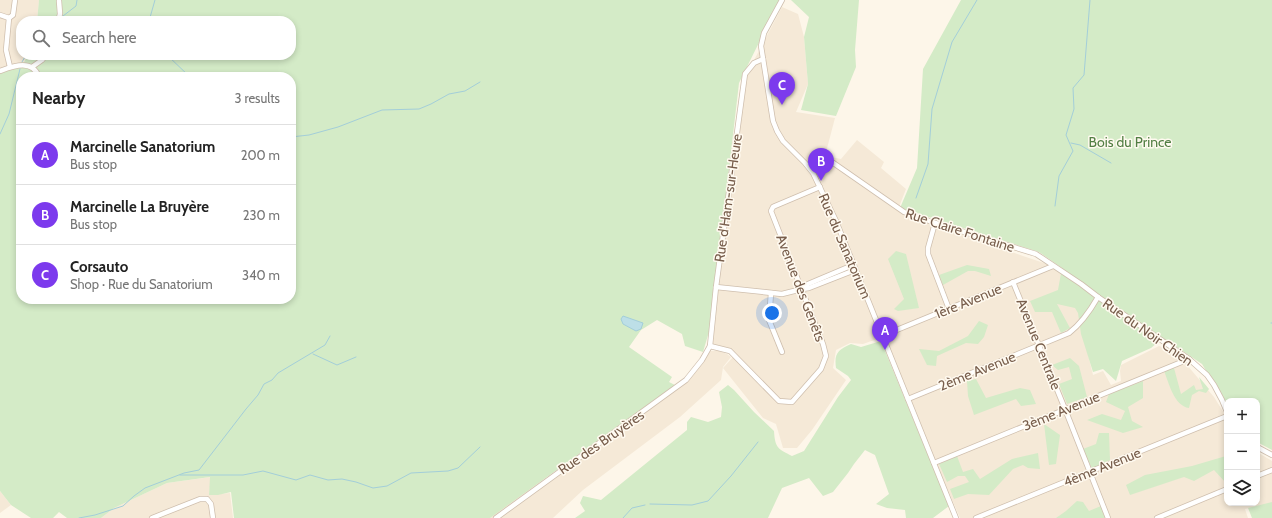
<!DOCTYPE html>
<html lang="en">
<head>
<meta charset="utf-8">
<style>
  body { margin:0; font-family:Cabin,sans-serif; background:#f2f2f2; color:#222 }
  .controls { position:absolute; right:12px; bottom:12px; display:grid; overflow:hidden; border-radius:8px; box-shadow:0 2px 6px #0003 }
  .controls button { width:36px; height:36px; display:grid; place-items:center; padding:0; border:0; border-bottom:1px solid #e0e0e0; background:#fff; color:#222; font:20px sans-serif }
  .you { position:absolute; left:772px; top:313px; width:14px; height:14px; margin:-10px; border:3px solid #fff; border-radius:50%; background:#1a73e8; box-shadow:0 0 0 6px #1a73e833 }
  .badge { display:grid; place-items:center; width:26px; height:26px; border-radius:50%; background:#7c3aed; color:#fff; font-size:13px; font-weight:700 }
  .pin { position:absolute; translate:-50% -33px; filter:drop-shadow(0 1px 2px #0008) }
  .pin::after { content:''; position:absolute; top:21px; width:14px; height:12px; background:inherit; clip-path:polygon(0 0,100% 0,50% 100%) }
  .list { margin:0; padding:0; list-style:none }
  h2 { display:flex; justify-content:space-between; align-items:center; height:52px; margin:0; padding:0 16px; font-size:17px }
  h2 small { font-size:13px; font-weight:400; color:#767676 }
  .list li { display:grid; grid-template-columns:26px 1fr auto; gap:12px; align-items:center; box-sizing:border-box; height:60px; padding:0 16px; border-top:1px solid #e0e0e0 }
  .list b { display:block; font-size:15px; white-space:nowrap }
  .list p { margin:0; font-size:13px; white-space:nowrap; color:#767676 }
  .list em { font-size:13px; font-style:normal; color:#767676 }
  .icon { flex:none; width:22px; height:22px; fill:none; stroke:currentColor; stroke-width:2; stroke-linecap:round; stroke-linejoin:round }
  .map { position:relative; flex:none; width:1272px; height:518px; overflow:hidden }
  .search { position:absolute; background:#fff; box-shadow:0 2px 6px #0003; left:16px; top:16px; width:280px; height:44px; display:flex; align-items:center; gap:10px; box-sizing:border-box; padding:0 14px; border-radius:16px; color:#767676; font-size:15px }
  .panel { position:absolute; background:#fff; box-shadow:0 2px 6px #0003; left:16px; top:72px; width:280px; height:232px; border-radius:16px }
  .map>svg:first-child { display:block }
</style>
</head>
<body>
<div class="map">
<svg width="1272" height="518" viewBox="0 0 1272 518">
  <rect width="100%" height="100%" fill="#fdf6e9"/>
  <g fill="#f5e9d7">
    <path d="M 0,0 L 39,0 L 37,21 L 21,21 L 21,55 L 28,55 L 21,66 L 0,72 Z"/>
    <path d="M 782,7 L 798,14 L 804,37 L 808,84 L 796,112 L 835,118 L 825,156 L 841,159 L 857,140 L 884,162 L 881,168 L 906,189 L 899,207 L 939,226 L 1023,256 L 1077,274 L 1083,334 L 1093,375 L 1103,371 L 1111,385 L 1121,381 L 1120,371 L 1121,365 L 1159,346 L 1176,352 L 1214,397 L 1227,418 L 1227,503 L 1257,503 L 1257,452 L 1272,461 L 1272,503 L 1245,509 L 1248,518 L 960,518 L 915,414 L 880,338 L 863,344 L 850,343 L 836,350 L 833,368 L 846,380 L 812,430 L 797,448 L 783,448 L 776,424 L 763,418 L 723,368 L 733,357 L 728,349 L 709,347 L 742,83 Z"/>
    <path d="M 710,351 L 719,351 L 727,354 L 731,357 L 723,367 L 721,380 L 680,417 L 583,490 L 553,518 L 487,518 L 685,384 L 698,369 Z"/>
    <path d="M 211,477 L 209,495 L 230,493 L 233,518 L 101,518 L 114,508 L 167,483 Z"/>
    <path d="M 0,491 L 11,505 L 0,513 Z"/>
  </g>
  <g fill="#d4ebc7" fill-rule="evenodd">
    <path d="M 39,0 L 780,0 L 739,83 L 711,325 L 703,352 L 685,346 L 682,334 L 657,320 L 641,330 L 629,347 L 672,377 L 669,382 L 675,385 L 490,518 L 234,518 L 231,492 L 218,495 L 209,495 L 210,477 L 167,483 L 114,508 L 101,518 L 67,518 L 59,512 L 53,518 L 31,518 L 11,505 L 0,491 L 0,72 L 21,67 L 28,55 L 291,55 L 291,21 L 37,21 ZM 38,70 L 39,77 L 291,77 L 291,299 L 21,299 L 21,77 L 38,77 L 35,72 Z"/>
    <path d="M 791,0 L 859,0 L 855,50 L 856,67 L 836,116 L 801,110 L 808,84 L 804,37 L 809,17 Z"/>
    <path d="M 961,0 L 1272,0 L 1272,450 L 1257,442 L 1257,401 L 1227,401 L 1227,405 L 1202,364 L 1163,338 L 1151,348 L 1122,361 L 1116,381 L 1103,369 L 1093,372 L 1081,334 L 1078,313 L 1075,308 L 1057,304 L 1070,328 L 1061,333 L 1052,312 L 1035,312 L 1030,301 L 1058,290 L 1062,268 L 1039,252 L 900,208 L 917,168 L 923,69 Z"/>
    <path d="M 896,251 L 906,254 L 919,308 L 898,311 L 894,309 L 904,299 L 888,259 Z"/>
    <path d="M 967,265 L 989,269 L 991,276 L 975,271 L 968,271 L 943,285 L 939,275 Z"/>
    <path d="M 979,321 L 988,325 L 984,337 L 978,344 L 966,343 L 937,356 L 936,366 L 927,365 L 919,349 L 939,351 L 968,336 Z"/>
    <path d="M 881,341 L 949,506 L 933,518 L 906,518 L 905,510 L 887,508 L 876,504 L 889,494 L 875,455 L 865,450 L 854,464 L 848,473 L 833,492 L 823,496 L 809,478 L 782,488 L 768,518 L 575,518 L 585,511 L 580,503 L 583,496 L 601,500 L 687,430 L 687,422 L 691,417 L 708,422 L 721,417 L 722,407 L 719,392 L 728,385 L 734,390 L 754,412 L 774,431 C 775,448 778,449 792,456 L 804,451 L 838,397 L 851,380 L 848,376 L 836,368 C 834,353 838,350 851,344 L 861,347 Z"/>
    <path d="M 1070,358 L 1079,366 L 1087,397 L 1067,404 L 1059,384 L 1072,379 L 1069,367 L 1058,370 L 1052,365 Z"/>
    <path d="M 1174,368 L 1181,394 L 1194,385 L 1196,390 L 1203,389 L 1199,377 L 1209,389 L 1206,393 L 1199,391 L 1192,395 L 1189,408 C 1174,406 1169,383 1164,371 Z"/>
    <path d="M 976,379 L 986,398 L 1020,388 L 1030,390 L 1036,404 L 1021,406 L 1016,399 L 974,415 L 968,396 L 967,381 Z"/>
    <path d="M 1143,381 L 1143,398 L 1128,407 L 1132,421 L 1143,427 L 1123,433 L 1087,420 L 1102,414 L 1121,420 L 1125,411 L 1106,402 L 1109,394 Z"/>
    <path d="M 1044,424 L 1060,435 L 1056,464 L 1049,465 Z"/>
    <path d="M 1099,433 L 1109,433 L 1110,460 L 1092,469 L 1083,449 L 1096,444 Z"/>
    <path d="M 1038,453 L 1040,469 L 1028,468 L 1023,465 L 1013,469 L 989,495 L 968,494 L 954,499 L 950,489 L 969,482 L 965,476 L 958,476 L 947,482 L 939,464 L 957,456 L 963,472 L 973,469 L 980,479 L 1012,459 Z"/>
    <path d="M 1226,456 L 1226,483 L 1214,470 L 1194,481 L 1184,477 L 1130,495 L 1126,485 L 1145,475 L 1192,466 Z"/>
    <path d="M 1077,501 L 1083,502 L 1089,511 L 1101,506 L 1105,518 L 1056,518 L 1066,511 Z"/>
    <path d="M 1272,502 L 1272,518 L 1252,518 L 1248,508 Z"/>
  </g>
  <path fill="#bddfe7" stroke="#a3ced9" d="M 623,316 L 643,323 L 641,329 L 636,331 L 623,324 L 621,319 Z"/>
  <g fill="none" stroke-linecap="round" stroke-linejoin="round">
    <g stroke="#a3ced9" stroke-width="1">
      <path d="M 63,16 L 76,6 L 77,0"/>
      <path d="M 54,21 L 55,21"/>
      <path d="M 149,21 L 155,0"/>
      <path d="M 167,55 L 190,77"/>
      <path d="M 22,62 L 26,55"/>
      <path d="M 0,134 L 9,114 L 20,69"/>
      <path d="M 291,137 L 309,135 L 338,127 L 382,110 L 419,109 L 431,104 L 449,94 L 465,91 L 480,82"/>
      <path d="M 1071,143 L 1080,145 L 1111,163"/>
      <path d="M 916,198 L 928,164 L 932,109 L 952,42 L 977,0"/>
      <path d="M 1055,206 L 1059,176 L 1073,151 L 1066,135 L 1074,109 L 1073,88 L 1084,75 L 1090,0"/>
      <path d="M 1271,323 L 1272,323"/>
      <path d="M 313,354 L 337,365 L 356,357"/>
      <path d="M 180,475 L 243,475 L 263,471 L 296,480 L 310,475 L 328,480 L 342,479 L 356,482 L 373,488 L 387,486 L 411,473 L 448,471 L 458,468 L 480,447"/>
      <path d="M 650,504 L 692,505 L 708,501 L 731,476 L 758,442"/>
      <path d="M 79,518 L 95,515 L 123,506 L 134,496 L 145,488 L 184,473 L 199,470 L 246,409 L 258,395 L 264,384 L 272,380 L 278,373 L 325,345 L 330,336"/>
      <path d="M 623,518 L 632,508 L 645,505"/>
    </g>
    <g stroke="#cfbfae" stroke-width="6">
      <g id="minor">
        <path d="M 782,0 L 764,33 L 761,46 L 773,121 L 777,131 L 783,141 L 805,163 L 813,173 L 836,221 L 956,518"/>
        <path d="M 0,15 L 9,18"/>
        <path d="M 58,21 L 60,14 L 59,1"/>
        <path d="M 10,67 L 6,50 L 9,18 L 13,15 L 15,0"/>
        <path d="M 32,67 L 42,60 L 46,55"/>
        <path d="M 0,71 C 14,66 32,59 39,77"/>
        <path d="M 808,166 C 815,159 822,161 832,162 L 904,212 L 935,223 L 1036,254 L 1081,284 L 1098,297 L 1189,359 L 1207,375 L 1214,385 L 1222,400 L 1227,412"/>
        <path d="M 935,223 L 928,248 L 928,254 L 949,309"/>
        <path d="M 1013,282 L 1065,409 L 1108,518"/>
        <path d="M 716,287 L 782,294 L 802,289 L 809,288 L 855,270"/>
        <path d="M 802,289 L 808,284 L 853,265"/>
        <path d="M 771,293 L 769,320 L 782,352"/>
        <path d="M 882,336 L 1053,266"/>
        <path d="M 710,346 L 730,351 L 779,401 L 792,402 L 821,369 L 826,356 L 823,344 L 771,211 L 773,207 L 775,206 L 820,187"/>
        <path d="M 908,399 L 1069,333 C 1082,323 1090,311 1098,297"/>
        <path d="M 1257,447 L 1272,455"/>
        <path d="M 934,463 L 1189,359"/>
        <path d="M 1257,476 L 1272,470"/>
        <path d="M 152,518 L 200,499 L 207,499 L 211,504 L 213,518"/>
        <path d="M 496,518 L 686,380 L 702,360 L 710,346 L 716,287 L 745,74 L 754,63 L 763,59"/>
        <path d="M 976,518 L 1227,416"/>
        <path d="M 1157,518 L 1227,489"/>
      </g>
    </g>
    <use href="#minor" stroke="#fff" stroke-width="4.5"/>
  </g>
  <g text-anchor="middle" stroke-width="3" stroke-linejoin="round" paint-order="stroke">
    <g font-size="14" fill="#527e43" stroke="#fffaf0">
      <text x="1130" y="147">Bois du Prince</text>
    </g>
    <g font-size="14" fill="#785e4c" stroke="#fffaf0">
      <text transform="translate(728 198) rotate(-82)" y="5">Rue d'Ham-sur-Heure</text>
      <text transform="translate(960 230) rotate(18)" y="5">Rue Claire Fontaine</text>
      <text transform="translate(845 246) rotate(67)" y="5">Rue du Sanatorium</text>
      <text transform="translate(801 288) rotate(69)" y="5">Avenue des Genêts</text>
      <text transform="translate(968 301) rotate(-22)" y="5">1ère Avenue</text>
      <text transform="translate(1148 332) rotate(35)" y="5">Rue du Noir Chien</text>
      <text transform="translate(1039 344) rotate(68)" y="5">Avenue Centrale</text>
      <text transform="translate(977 371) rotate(-22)" y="5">2ème Avenue</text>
      <text transform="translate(1061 411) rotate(-22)" y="5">3ème Avenue</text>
      <text transform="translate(601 442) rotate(-35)" y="5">Rue des Bruyères</text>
      <text transform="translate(1102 467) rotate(-22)" y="5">4ème Avenue</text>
    </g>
  </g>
</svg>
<div class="controls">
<button>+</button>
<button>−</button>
<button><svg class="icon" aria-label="layers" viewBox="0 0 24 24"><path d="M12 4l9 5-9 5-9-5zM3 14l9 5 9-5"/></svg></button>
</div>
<div class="you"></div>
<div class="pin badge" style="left:885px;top:350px">A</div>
<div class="pin badge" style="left:821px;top:181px">B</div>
<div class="pin badge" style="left:782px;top:105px">C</div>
<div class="search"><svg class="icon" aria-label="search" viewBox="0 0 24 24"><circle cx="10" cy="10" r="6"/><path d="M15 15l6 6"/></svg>Search here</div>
<section class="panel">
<h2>Nearby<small>3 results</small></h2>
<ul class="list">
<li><span class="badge">A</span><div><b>Marcinelle Sanatorium</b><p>Bus stop</p></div><em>200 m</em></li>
<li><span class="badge">B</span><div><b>Marcinelle La Bruyère</b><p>Bus stop</p></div><em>230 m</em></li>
<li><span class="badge">C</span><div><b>Corsauto</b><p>Shop · Rue du Sanatorium</p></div><em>340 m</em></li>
</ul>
</section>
</div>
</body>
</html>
